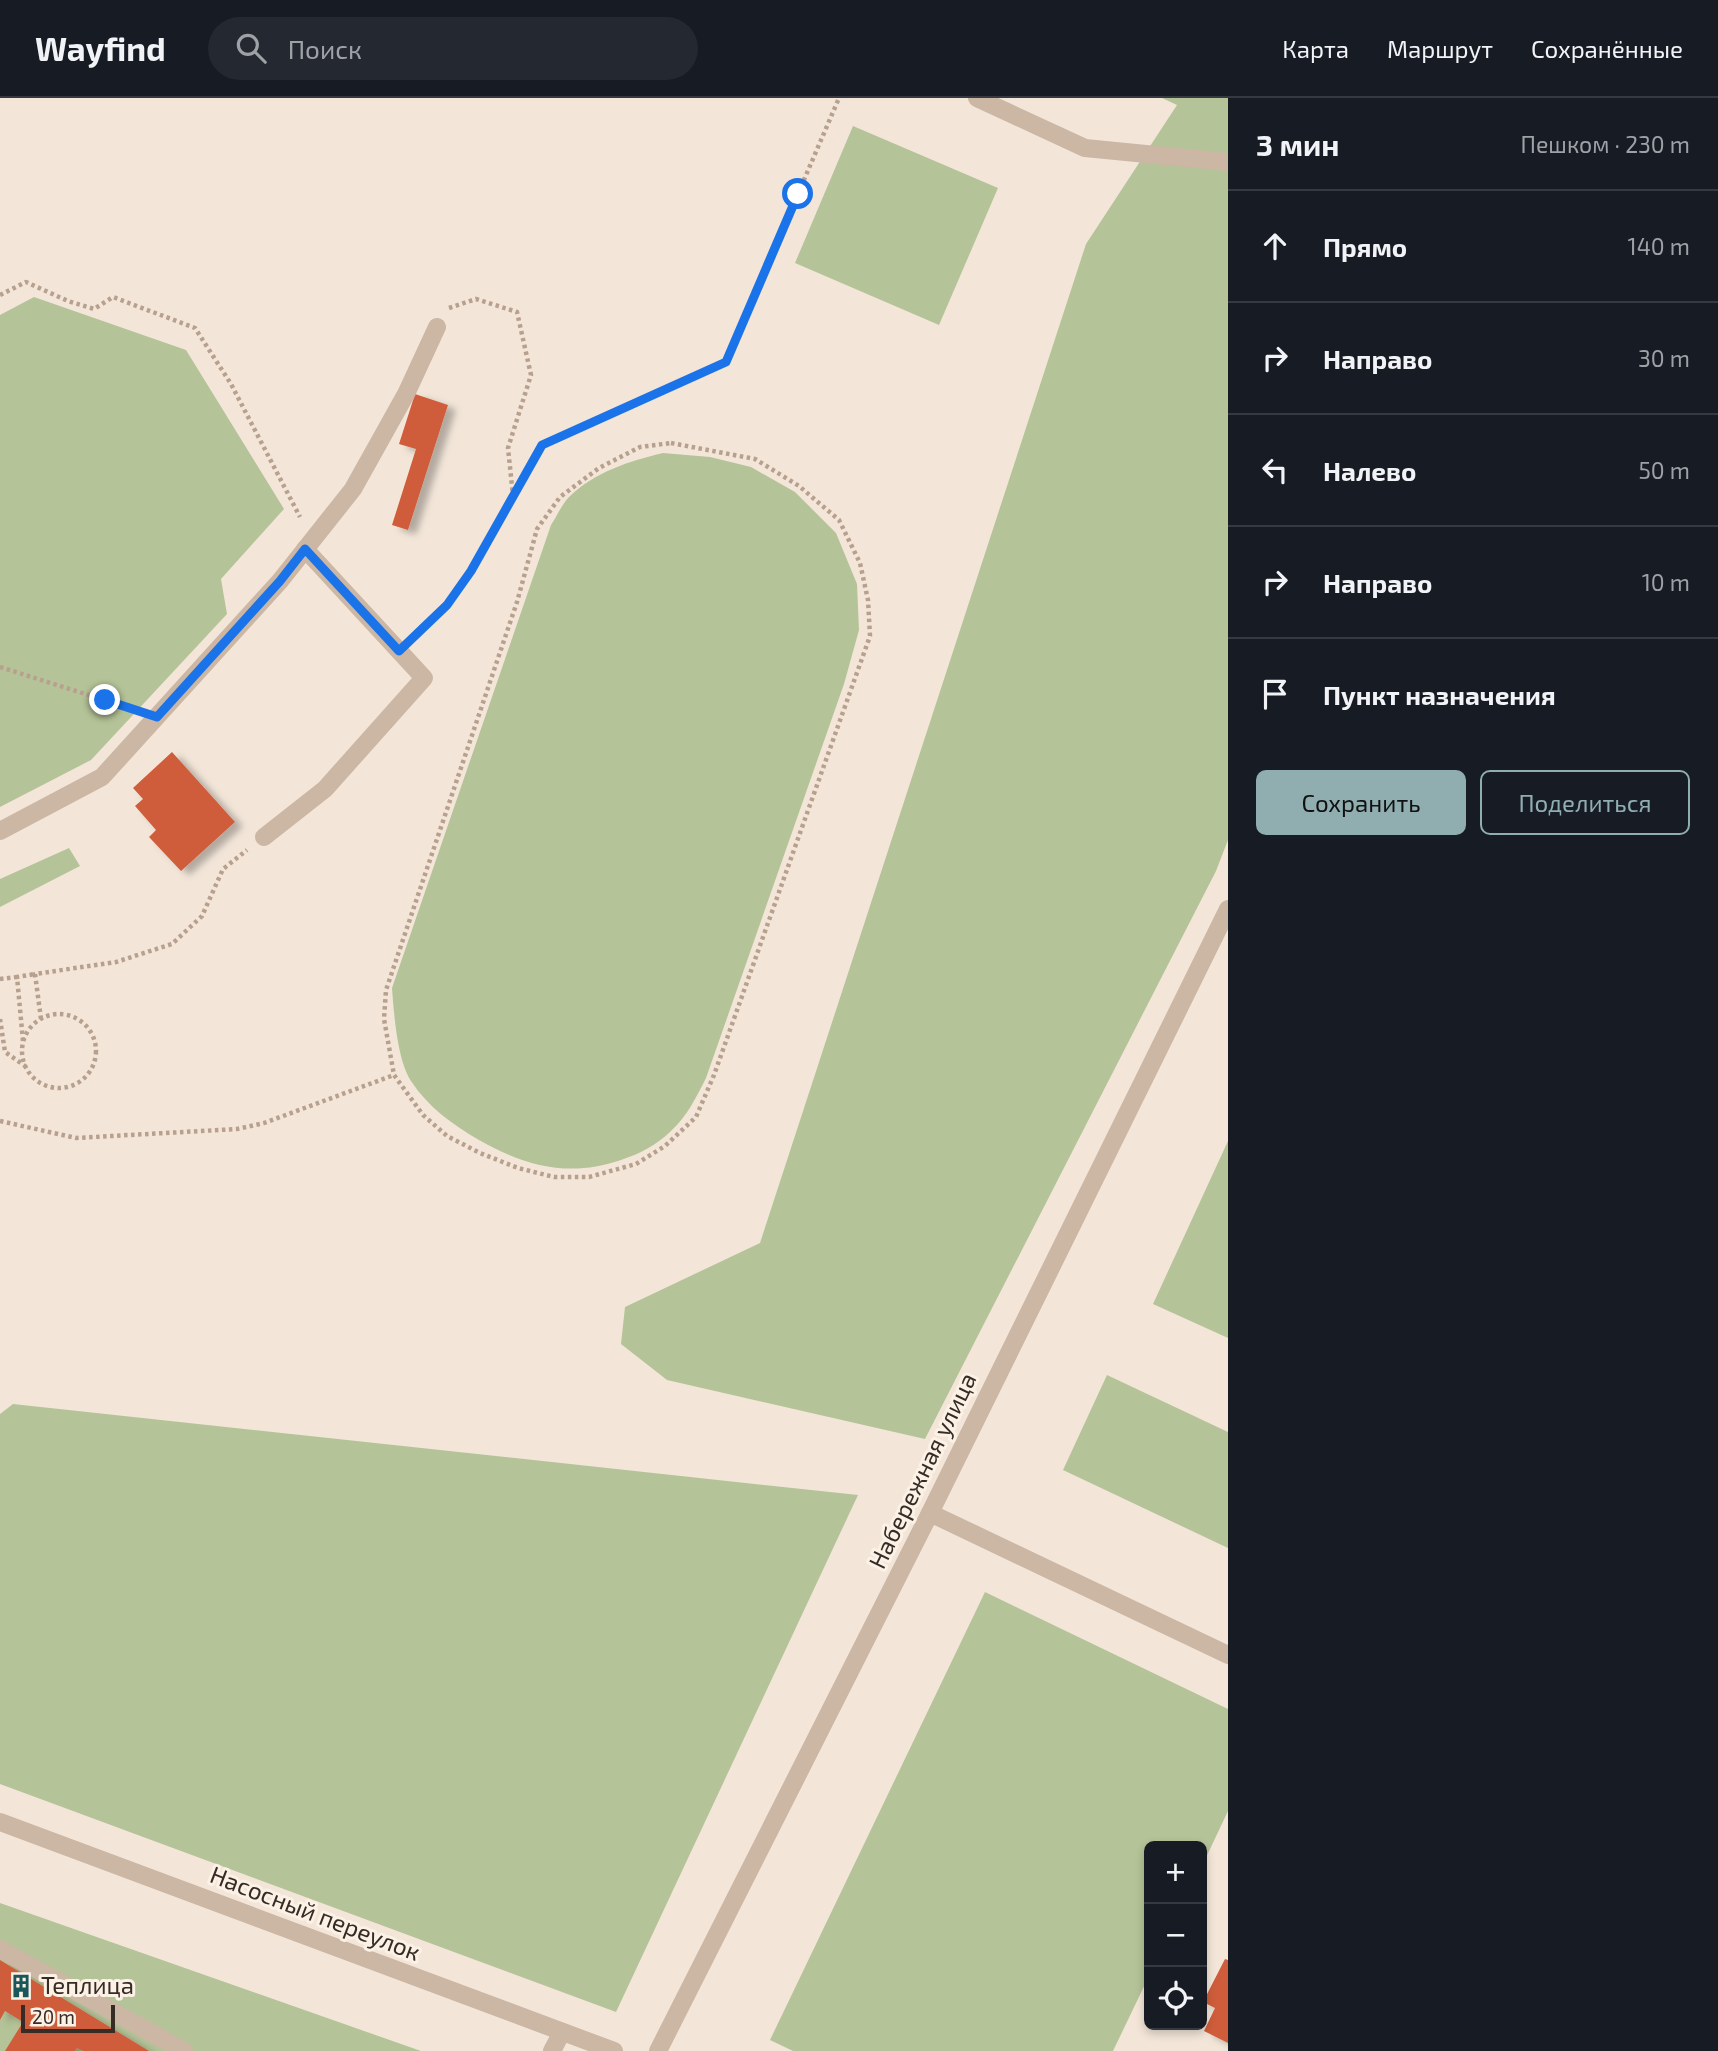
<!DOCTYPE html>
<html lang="ru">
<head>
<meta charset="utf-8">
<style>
  body { margin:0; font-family:"Exo 2",sans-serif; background:#242831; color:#f1f3f6 }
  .controls { position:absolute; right:21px; bottom:21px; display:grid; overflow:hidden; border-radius:10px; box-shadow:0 4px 10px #0003 }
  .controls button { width:63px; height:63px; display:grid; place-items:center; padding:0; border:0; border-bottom:2px solid #363941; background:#171b24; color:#f1f3f6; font:35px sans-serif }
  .scale { position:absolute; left:21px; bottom:18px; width:94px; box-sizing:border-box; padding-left:7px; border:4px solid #372b26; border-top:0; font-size:19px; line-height:24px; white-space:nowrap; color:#372b26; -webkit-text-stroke:5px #fbf1e5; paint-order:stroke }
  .stop { position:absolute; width:21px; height:21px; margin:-16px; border:5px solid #1a73e8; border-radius:50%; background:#fff }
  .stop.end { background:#1a73e8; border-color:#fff; box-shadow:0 2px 7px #0008 }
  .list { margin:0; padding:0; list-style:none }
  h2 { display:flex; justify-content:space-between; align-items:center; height:91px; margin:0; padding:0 28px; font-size:30px }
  h2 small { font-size:23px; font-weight:400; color:#9ea1a6 }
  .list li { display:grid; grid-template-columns:46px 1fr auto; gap:21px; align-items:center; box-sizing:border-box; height:112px; padding:0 28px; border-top:2px solid #363941 }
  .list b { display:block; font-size:26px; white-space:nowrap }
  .list em { font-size:23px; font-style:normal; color:#9ea1a6 }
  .actions { display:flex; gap:14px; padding:21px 28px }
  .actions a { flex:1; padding:16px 0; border:2px solid #90adb0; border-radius:10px; text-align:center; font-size:24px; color:#90adb0 }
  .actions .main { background:#90adb0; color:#111 }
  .icon { flex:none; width:38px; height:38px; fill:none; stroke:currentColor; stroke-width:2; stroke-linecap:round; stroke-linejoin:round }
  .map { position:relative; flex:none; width:1228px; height:1953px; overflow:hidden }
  header { display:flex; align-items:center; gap:42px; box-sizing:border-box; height:98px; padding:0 35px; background:#171b24; border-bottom:2px solid #363941 }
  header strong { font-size:33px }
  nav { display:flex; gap:38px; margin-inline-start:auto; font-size:24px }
  .search { width:490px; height:63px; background:#242831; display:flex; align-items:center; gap:18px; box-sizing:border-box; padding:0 24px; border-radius:38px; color:#9ea1a6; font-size:26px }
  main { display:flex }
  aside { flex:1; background:#171b24 }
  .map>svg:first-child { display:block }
</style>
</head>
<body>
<header>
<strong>Wayfind</strong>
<div class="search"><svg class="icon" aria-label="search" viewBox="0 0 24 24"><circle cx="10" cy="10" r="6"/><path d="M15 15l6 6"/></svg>Поиск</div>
<nav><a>Карта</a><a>Маршрут</a><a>Сохранённые</a></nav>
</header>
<main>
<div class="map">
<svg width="1228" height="1953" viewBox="0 0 1228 1953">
  <defs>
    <filter id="shadow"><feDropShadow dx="8" dy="4.5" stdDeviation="3.5" flood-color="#0004"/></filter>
  </defs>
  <rect width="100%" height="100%" fill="#f3e6d9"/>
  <g fill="#b5c398">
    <path d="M 1162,0 L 1228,0 L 1228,742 L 1216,773 L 925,1341 L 667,1282 L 621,1246 L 625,1209 L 760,1145 L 1086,146 L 1177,7 Z"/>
    <path d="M 853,28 L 998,90 L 939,227 L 795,165 Z"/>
    <path d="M 34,199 L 186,252 L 284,411 L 221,481 L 227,516 L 91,662 L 0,709 L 0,217 Z"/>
    <path d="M 663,355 L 710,359 L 751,369 L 795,394 L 836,435 L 857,486 L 859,532 L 844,586 L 706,980 C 696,1000 687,1018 671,1033 C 657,1047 639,1056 621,1062 C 569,1080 525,1068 479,1042 C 453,1027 428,1009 411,983 C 397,961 394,916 392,890 L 551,427 C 557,418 562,406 569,399 C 595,374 629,363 663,355 Z"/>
    <path d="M 69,750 L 80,768 L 0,809 L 0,781 Z"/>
    <path d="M 1228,1043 L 1228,1240 L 1153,1206 Z"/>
    <path d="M 1107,1277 L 1228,1334 L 1228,1450 L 1063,1372 Z"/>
    <path d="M 13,1306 L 858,1397 L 616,1914 L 0,1686 L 0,1316 Z"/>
    <path d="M 985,1494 L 1228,1611 L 1228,1713 L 1202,1768 L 1202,1748 L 1149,1748 L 1149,1878 L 1113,1953 L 793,1953 L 770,1942 Z"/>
    <path d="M 0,1805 L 421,1953 L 0,1953 Z"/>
  </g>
  <g fill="#cf5d3b" filter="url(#shadow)">
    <path d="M 415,296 L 448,307 L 408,432 L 392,427 L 416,351 L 399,346 Z"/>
    <path d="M 172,654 L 235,724 L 181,773 L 149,739 L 156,732 L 135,708 L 143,701 L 133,690 Z"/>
    <path d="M 1225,1861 L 1228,1862 L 1228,1945 L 1204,1933 L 1215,1910 L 1203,1904 Z"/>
    <path d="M 0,1862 L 149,1953 L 83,1953 L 77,1950 L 75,1953 L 5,1953 L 23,1924 L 5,1913 L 0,1922 Z"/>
  </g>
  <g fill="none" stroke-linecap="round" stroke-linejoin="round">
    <g stroke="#b8a08e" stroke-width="4.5" stroke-dasharray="3.5 3.5" stroke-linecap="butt">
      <path d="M 0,197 L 26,184 L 68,203 L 94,211 L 113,199 L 195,230 L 231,286 L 300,419"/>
      <path d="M 449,210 L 476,201 L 517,214 L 531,277 L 508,350 L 513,398"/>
      <path d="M 671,345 L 755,361 L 799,388 L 839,422 L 860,465 L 868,502 L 870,538 L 714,977 L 696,1019 L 665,1048 L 636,1066 L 589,1079 L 554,1079 L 518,1070 L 480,1055 L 447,1038 L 423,1017 L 394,977 L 384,921 L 386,892 L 517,504 L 537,431 L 560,399 L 599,370 L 640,349 Z"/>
      <path d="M 415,538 L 447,507 L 471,473 L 542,347 L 726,264 L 839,0"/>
      <path d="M 0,569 L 133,611"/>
      <path d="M 0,881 L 17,879"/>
      <circle cx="59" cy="953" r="37"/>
      <path d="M 0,921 L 5,954 L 25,968"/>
      <path d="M 41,921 L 35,876 L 116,864 L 172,846 L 202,818 L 223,771 L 247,752"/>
      <path d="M 23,943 L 17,879 L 35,876"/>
      <path d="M 0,1023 L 76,1040 L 237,1031 L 264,1025 L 394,977"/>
    </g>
    <g stroke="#ccb6a4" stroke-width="18">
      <path d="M 977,0 L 1085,50 L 1228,64"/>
      <path d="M 0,733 L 102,679 L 280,483 L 353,391 L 406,296 L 437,229"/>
      <path d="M 264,739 L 325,691 L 424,580 L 305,451"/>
      <path d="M 930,1415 L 1228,1557"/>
      <path d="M 0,1724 L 614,1953"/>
      <path d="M 0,1851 L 184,1953"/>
      <path d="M 552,1953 L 562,1934"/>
      <path d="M 658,1953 L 930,1415 L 1228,811"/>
    </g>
  </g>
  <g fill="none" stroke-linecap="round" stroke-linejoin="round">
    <path stroke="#1a73e8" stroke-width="9" d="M 105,602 L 157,619 L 280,483 L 305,451 L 399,553 L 447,507 L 471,473 L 542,347 L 726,264 L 798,96"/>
  </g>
  <defs>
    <g id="building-bare" transform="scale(1.89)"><path d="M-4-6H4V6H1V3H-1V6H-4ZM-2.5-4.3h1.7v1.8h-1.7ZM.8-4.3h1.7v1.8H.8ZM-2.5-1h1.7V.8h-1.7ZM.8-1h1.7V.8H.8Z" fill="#19575b" stroke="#fbf1e5" stroke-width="2.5" paint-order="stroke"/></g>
  </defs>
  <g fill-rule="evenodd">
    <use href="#building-bare" x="21" y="1888"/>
  </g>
  <g text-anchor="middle" stroke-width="6" stroke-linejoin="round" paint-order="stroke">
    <g font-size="24" fill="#372b26" stroke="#fbf1e5">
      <text transform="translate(923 1373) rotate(-64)" y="8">Набережная улица</text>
      <text transform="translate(315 1816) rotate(21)" y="8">Насосный переулок</text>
    </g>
    <g font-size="24" fill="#372b26" stroke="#fbf1e5" text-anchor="start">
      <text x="41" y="1896">Теплица</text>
    </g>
  </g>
</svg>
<div class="controls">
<button>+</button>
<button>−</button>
<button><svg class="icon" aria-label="locate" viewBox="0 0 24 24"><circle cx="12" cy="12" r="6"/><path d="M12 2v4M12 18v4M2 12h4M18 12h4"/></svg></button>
</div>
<div class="scale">20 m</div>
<div class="stop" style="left:798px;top:96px"></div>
<div class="stop end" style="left:105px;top:602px"></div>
</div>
<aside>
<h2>3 мин<small>Пешком · 230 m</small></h2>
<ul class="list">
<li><svg class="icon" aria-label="ahead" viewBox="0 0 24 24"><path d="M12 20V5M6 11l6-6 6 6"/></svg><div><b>Прямо</b></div><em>140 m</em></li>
<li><svg class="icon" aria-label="right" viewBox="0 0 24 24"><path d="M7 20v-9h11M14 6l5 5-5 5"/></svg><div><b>Направо</b></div><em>30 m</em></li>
<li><svg class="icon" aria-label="left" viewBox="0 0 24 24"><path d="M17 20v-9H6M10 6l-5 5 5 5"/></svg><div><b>Налево</b></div><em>50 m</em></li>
<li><svg class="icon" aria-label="right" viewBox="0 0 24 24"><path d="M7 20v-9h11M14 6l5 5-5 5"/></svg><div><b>Направо</b></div><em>10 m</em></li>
<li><svg class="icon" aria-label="arrive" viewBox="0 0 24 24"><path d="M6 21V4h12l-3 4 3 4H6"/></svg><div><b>Пункт назначения</b></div></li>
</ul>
<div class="actions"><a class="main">Сохранить</a><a>Поделиться</a></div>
</aside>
</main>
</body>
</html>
